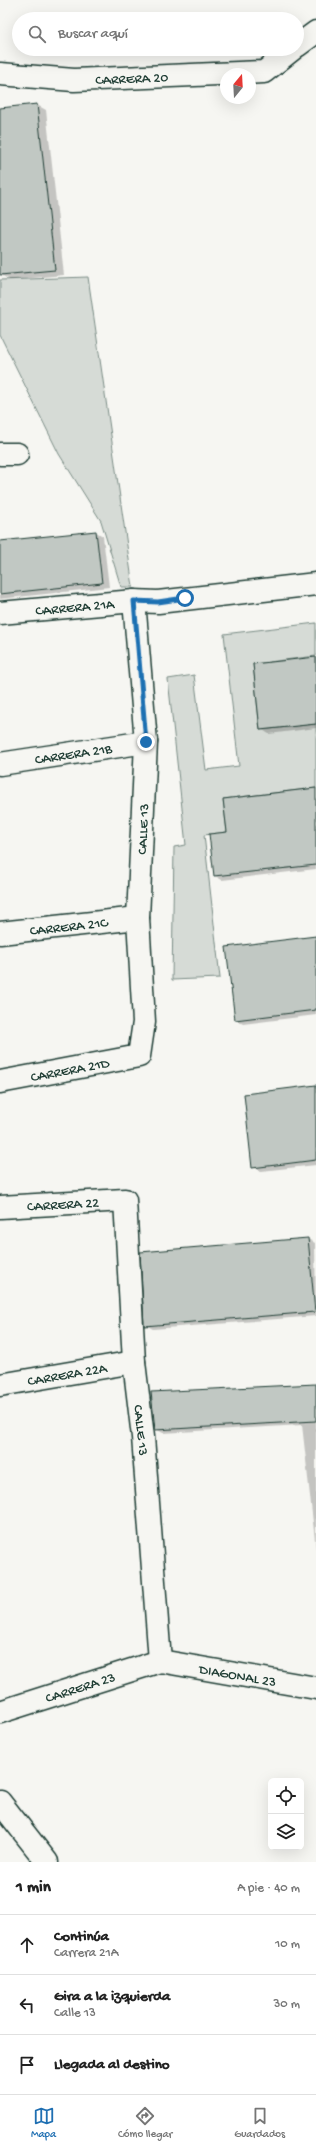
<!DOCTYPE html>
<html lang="es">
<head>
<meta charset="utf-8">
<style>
  body { margin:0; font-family:"Gochi Hand",sans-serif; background:#f6f6f6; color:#222 }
  .controls { position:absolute; right:12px; bottom:12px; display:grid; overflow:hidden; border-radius:6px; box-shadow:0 4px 16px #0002 }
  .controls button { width:36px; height:36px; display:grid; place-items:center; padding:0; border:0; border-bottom:1px solid #e0e0e0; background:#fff; color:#222; font:20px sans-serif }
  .compass { position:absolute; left:220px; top:68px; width:36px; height:36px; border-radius:50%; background:#fff; box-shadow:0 4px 16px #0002; rotate:18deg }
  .stop { position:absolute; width:12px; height:12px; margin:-9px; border:3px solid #1f6fb2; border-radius:50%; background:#fff }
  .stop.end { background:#1f6fb2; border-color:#fff; box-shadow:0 1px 4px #0008 }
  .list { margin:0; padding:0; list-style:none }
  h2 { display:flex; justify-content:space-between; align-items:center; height:52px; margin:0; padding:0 16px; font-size:17px }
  h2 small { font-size:13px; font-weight:400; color:#767676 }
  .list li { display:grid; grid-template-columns:26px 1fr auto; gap:12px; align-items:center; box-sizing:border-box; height:60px; padding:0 16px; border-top:1px solid #e0e0e0 }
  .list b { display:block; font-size:15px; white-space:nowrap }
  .list p { margin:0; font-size:13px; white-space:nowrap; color:#767676 }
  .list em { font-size:13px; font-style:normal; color:#767676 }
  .icon { flex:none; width:22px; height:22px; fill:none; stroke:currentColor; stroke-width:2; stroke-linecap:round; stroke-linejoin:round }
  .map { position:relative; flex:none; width:316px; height:1862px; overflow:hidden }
  .search { position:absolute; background:#fff; box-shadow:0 4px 16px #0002; left:12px; right:12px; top:12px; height:44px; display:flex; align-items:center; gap:10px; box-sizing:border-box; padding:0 14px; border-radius:22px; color:#767676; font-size:15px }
  .sheet { height:232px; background:#fff }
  nav { display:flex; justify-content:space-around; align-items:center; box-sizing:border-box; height:56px; border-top:1px solid #e0e0e0; background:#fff; font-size:11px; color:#767676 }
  nav a { display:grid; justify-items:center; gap:2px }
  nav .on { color:#1f6fb2 }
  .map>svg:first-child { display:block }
</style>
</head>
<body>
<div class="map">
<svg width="316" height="1862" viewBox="0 0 316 1862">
  <rect width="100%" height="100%" fill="#f6f6f2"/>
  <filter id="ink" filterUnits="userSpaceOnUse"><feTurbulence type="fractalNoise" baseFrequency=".025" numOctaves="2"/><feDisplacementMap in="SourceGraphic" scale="8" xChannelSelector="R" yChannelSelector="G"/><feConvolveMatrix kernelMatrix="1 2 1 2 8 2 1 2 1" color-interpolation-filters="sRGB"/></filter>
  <g filter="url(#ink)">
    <g fill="#d6dbd6" stroke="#7a8c85">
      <path d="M 88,277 L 133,587 L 121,587 L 101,521 L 59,454 L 0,335 L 0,280 Z"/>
      <path d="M 316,623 L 316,656 L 253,664 L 260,730 L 316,724 L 316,788 L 223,799 L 227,832 L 204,835 L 220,978 L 172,980 L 174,847 L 186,845 L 168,679 L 194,675 L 206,770 L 239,766 L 224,634 Z"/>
    </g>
    <g fill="#0003">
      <path d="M 37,105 L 46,110 L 64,275 L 10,280 L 1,275 L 0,109 Z"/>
      <path d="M 96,532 L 103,536 L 109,587 L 0,599 L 0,542 Z"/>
      <path d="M 316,657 L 316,728 L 269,734 L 261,729 Z"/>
      <path d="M 316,789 L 316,869 L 222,880 L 215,876 L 228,833 Z"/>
      <path d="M 316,937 L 316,1015 L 243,1024 L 236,1020 Z"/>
      <path d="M 316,1087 L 316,1165 L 261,1171 L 253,1167 Z"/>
      <path d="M 308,1239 L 315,1243 L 316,1316 L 153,1329 L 145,1325 Z"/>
      <path d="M 316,1385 L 316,1549 L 302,1425 L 163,1433 L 156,1429 Z"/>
    </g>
    <g fill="#c1c8c3" stroke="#1f3d34">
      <path d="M 37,104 L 55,270 L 0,275 L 0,108 Z"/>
      <path d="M 96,531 L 102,583 L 0,594 L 0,541 Z"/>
      <path d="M 316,657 L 316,724 L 260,730 L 253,664 Z"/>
      <path d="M 316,788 L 316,865 L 214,876 L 209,834 L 227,832 L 223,799 Z"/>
      <path d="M 316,936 L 316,1010 L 235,1020 L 226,947 Z"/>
      <path d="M 316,1085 L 316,1160 L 252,1168 L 244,1094 Z"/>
      <path d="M 308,1238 L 315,1312 L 144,1326 L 140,1252 Z"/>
      <path d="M 316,1384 L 316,1421 L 155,1430 L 151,1392 Z"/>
    </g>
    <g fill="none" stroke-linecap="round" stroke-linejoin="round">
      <g stroke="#1f3d34" stroke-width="25">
        <g id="minor">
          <path d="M 0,454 L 17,454"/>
          <path id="s1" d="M 0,613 L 134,601 L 158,602 L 316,584"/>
          <path id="s2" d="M 0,764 L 146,742"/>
          <path id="s3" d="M 0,933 L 138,918"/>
          <path id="s4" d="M 0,1082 L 139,1056 L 144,1022 L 138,918 L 146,742 L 134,601"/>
          <path id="s5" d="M 0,1207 L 125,1200 L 134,1362 L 143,1437 L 160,1661"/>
          <path id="s6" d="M 0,1385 L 134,1362"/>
          <path id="s7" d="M 0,1712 L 160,1661 L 316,1688"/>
          <path d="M 0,1802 L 47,1862"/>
        </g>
      </g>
      <g stroke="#1f3d34" stroke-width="25">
        <g id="tertiary">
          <path d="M 297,46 L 316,32"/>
          <path id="s8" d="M 0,74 L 74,80 L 264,72 L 293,49"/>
        </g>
      </g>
      <use href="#minor" stroke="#f6f6f2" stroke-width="22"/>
      <use href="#tertiary" stroke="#f6f6f2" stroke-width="22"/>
    </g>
  </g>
  <g fill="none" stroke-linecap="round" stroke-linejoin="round" filter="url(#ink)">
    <path stroke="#1f6fb2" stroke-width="5" d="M 146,742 L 134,601 L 158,602 L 185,598"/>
  </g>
  <g text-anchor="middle" stroke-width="3" stroke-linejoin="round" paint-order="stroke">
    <g font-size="14" fill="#1f3d34" stroke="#f6f6f2">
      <text dy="5" stroke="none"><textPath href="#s8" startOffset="132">CARRERA 20</textPath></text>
      <text dy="5" stroke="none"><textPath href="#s1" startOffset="75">CARRERA 21A</textPath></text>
      <text dy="5" stroke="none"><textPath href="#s2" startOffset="74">CARRERA 21B</textPath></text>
      <text dy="5" stroke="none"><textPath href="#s4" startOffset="369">CALLE 13</textPath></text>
      <text dy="5" stroke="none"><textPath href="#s3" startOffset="69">CARRERA 21C</textPath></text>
      <text dy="5" stroke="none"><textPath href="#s4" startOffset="71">CARRERA 21D</textPath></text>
      <text dy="5" stroke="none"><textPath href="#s5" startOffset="63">CARRERA 22</textPath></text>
      <text dy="5" stroke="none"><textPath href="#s6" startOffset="68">CARRERA 22A</textPath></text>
      <text dy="5" stroke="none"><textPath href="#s5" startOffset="356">CALLE 13</textPath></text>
      <text dy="5" stroke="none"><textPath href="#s7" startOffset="247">DIAGONAL 23</textPath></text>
      <text dy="5" stroke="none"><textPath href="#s7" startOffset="84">CARRERA 23</textPath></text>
    </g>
  </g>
</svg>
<div class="controls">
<button><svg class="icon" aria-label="locate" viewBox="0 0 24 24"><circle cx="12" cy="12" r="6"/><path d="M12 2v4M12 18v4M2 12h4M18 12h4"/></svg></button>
<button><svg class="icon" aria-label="layers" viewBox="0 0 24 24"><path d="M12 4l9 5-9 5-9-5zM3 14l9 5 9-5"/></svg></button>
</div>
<svg class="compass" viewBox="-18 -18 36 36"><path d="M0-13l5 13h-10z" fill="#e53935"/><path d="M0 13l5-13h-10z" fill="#767676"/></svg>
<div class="stop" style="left:185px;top:598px"></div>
<div class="stop end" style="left:146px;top:742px"></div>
<div class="search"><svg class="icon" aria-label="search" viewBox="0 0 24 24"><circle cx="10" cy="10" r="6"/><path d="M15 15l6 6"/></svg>Buscar aquí</div>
</div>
<section class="sheet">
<h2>1 min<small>A pie · 40 m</small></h2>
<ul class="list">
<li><svg class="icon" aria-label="ahead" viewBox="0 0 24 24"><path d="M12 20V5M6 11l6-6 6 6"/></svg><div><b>Continúa</b><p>Carrera 21A</p></div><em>10 m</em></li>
<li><svg class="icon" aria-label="left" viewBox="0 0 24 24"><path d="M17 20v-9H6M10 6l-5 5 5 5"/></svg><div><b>Gira a la izquierda</b><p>Calle 13</p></div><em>30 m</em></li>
<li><svg class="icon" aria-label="arrive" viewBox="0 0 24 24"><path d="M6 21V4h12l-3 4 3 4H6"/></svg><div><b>Llegada al destino</b></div></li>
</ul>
</section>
<nav>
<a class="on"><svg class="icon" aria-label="map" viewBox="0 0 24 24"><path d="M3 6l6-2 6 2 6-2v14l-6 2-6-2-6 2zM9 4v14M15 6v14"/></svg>Mapa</a>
<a><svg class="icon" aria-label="directions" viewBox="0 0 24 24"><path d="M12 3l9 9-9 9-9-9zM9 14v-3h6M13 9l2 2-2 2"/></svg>Cómo llegar</a>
<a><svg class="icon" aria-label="saved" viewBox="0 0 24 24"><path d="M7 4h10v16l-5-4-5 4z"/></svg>Guardados</a>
</nav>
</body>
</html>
